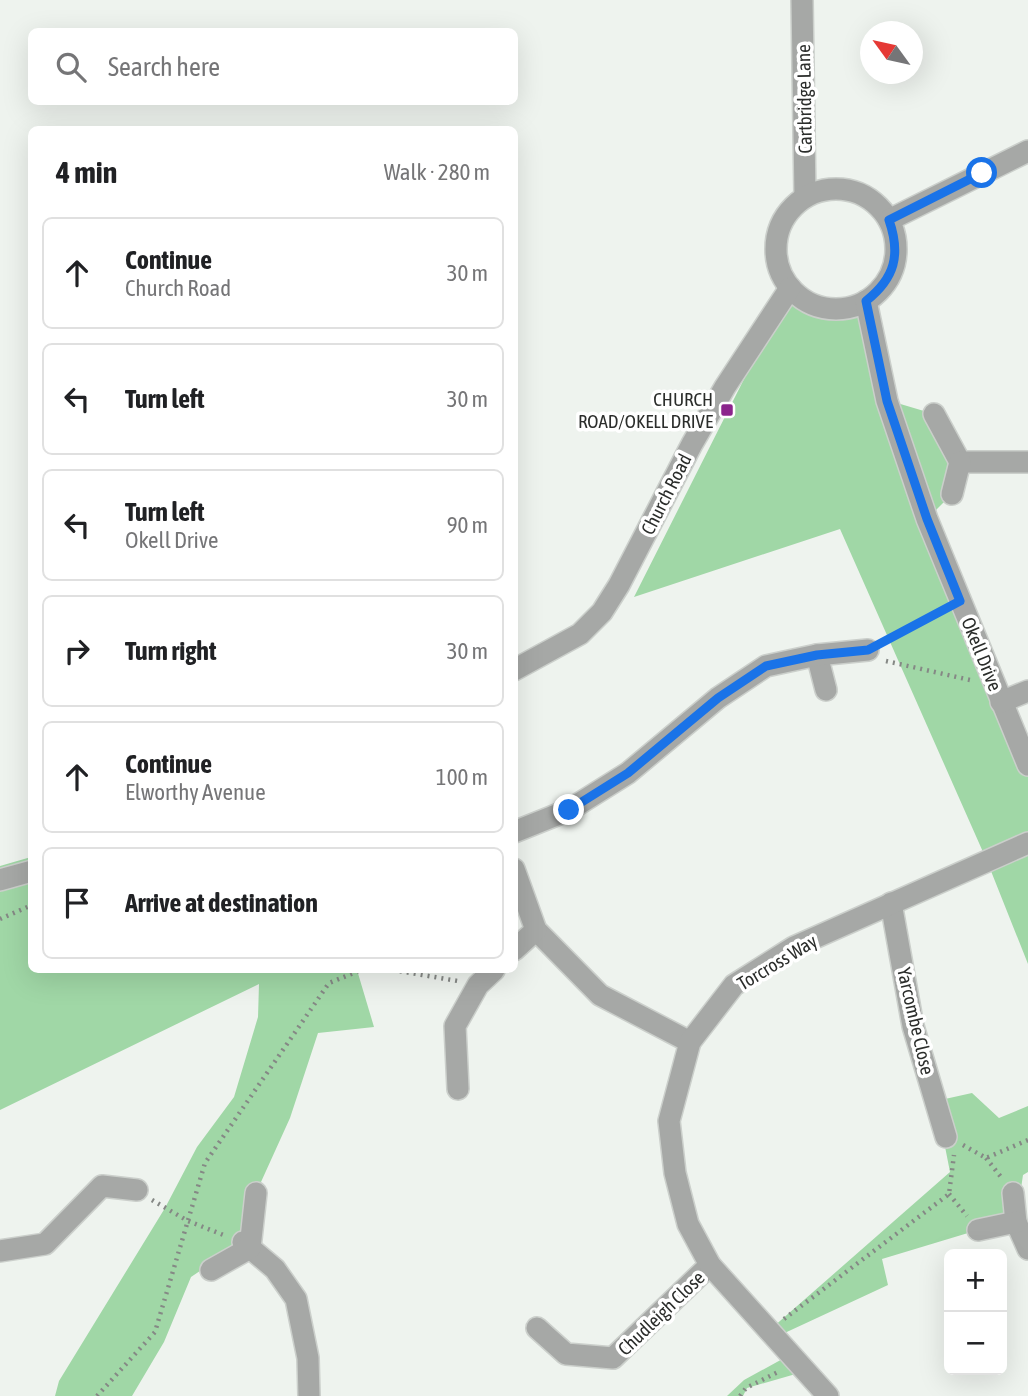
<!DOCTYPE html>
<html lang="en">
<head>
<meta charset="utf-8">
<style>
  body { margin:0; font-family:"Asap Condensed",sans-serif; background:#f6f6f6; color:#202124 }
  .controls { position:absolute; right:21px; bottom:21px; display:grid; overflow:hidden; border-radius:10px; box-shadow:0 7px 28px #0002 }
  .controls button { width:63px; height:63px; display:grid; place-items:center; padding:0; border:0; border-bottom:2px solid #e0e0e0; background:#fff; color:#202124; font:35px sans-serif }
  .compass { position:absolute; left:860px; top:21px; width:63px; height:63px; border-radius:50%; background:#fff; box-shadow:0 7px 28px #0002; rotate:303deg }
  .stop { position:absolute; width:21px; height:21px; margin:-16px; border:5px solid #1a73e8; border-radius:50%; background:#fff }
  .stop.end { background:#1a73e8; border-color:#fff; box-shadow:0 2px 7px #0008 }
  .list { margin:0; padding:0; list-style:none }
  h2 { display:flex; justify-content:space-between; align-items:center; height:91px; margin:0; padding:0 28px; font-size:30px }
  h2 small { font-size:23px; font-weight:400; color:#757577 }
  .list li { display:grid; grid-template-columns:46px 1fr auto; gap:21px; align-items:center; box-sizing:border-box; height:112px; margin:0 14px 14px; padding:0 14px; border:2px solid #e0e0e0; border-radius:10px }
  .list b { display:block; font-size:26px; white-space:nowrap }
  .list p { margin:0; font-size:23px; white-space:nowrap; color:#757577 }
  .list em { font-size:23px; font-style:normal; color:#757577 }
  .icon { flex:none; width:38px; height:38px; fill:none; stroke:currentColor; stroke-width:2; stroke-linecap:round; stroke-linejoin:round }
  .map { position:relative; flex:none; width:1028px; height:1396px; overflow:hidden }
  .search { position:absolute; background:#fff; box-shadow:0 7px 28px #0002; left:28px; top:28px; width:490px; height:77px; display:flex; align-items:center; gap:18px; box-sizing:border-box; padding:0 24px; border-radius:10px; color:#757577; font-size:26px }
  .panel { position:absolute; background:#fff; box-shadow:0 7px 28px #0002; left:28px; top:126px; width:490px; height:847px; border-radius:10px }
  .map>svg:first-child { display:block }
</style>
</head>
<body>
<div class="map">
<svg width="1028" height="1396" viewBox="0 0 1028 1396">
  <rect width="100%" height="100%" fill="#eef3ee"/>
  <g fill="#a0d7a6">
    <path d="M 790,288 L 821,308 L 866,301 L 887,400 L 934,414 L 960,462 L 952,494 L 927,519 L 1028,765 L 1028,964 L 987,861 L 840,529 L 634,597 Z"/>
    <path d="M 31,857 L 32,970 L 357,970 L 374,1027 L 318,1033 L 290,1118 L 256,1193 L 243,1242 L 191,1277 L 164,1342 L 132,1396 L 55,1396 L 59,1381 L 165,1208 L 197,1147 L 234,1097 L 258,1017 L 259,984 L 0,1110 L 0,866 Z"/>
    <path d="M 972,1093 L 999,1118 L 1028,1106 L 1028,1172 L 1023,1175 L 1016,1222 L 978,1230 L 882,1259 L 888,1285 L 776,1337 L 772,1328 L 950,1172 L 936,1101 Z"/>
    <path d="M 786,1357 L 806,1371 L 747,1388 L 743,1396 L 727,1396 L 744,1380 Z"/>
  </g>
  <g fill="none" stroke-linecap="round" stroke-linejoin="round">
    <g stroke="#cbcfcb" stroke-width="24">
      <g id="minor">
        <path d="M 802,0 L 805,197"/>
        <circle cx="836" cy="249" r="60"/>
        <path d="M 889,220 L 1028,151"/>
        <path d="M 866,301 L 887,401 L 927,519 L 1028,765"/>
        <path d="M 934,414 L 960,462 L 1028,462"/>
        <path d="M 952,494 L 960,462"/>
        <path d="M 817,655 L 826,690"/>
        <path d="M 514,670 L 580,634 L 602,612 L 619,585 L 692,444 L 725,387 L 790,288"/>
        <path d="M 1001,702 L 1028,691"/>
        <path d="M 514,832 L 569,810 L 628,773 L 718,698 L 766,666 L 817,655 L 868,650"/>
        <path d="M 514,869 L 536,930 L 600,995 L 690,1042"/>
        <path d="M 0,880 L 32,871"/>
        <path d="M 891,903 L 913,1026 L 946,1137"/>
        <path d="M 514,950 L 536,930"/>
        <path d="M 458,1089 L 455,1026 L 478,985 L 494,970"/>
        <path d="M 1013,1193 L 1016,1222 L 1028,1249"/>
        <path d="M 978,1230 L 1016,1222"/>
        <path d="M 243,1242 L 275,1269 L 296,1299 L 308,1358 L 309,1396"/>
        <path d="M 0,1251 L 45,1244 L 102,1186 L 137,1190"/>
        <path d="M 211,1270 L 250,1248 L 256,1193"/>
        <path d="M 537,1328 L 566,1354 L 613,1358 L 710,1265"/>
        <path d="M 828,1396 L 710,1265 L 688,1224 L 675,1173 L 669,1121 L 690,1042 L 734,985 L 794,947 L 1028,843"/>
      </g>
    </g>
    <g stroke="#858885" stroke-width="4.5" stroke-dasharray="2 5" stroke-linecap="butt">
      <path d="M 887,640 L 941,611"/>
      <path d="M 886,661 L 970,680"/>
      <path d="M 0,919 L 32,905"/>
      <path d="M 393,970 L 458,981"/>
      <path d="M 963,1145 L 986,1158 L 1028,1140"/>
      <path d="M 986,1158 L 1001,1177"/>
      <path d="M 949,1194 L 967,1216"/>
      <path d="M 152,1200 L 188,1221 L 226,1236"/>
      <path d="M 784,1319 L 949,1194 L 954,1155"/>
      <path d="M 97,1396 L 155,1332 L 205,1163 L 329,983 L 361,970"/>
      <path d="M 740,1396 L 746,1388 L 778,1372"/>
    </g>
    <use href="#minor" stroke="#a6a8a6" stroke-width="21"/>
  </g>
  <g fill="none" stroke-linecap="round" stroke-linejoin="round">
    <path stroke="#1a73e8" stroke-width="9" d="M 569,810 L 628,773 L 718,698 L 766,666 L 817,655 L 868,650 L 960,601 L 927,519 L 887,401 L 866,301 C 895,278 901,255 889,220 L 982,173"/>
  </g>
  <rect fill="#8b258c" stroke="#fff" stroke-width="2.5" x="720" y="403" width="14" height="14" rx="3.5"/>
  <g text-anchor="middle" stroke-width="7" stroke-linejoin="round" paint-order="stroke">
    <g font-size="19" fill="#2b2d2b" stroke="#fff">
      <text transform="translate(804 99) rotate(-91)" y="7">Cartbridge Lane</text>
      <text transform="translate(666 494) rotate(-63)" y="7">Church Road</text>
      <text transform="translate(982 654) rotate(68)" y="7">Okell Drive</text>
      <text transform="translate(777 962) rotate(-31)" y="7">Torcross Way</text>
      <text transform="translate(916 1021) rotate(77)" y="7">Yarcombe Close</text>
      <text transform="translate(661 1313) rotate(-44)" y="7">Chudleigh Close</text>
    </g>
    <g font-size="19" fill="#2b2d2b" stroke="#fff" text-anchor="end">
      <text x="713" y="406">CHURCH<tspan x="713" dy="22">ROAD/OKELL DRIVE</tspan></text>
    </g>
  </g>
</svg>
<div class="controls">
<button>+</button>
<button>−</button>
</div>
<svg class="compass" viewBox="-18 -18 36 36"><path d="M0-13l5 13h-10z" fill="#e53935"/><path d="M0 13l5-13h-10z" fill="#757577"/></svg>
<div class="stop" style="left:982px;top:173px"></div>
<div class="stop end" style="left:569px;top:810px"></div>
<div class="search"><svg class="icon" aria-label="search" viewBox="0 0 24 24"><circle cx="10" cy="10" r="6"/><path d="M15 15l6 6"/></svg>Search here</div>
<section class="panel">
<h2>4 min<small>Walk · 280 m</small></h2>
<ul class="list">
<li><svg class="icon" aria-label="ahead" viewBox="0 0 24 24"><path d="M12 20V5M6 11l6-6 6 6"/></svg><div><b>Continue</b><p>Church Road</p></div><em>30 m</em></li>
<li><svg class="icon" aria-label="left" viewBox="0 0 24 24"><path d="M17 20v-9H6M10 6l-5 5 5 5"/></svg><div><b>Turn left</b></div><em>30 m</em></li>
<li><svg class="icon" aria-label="left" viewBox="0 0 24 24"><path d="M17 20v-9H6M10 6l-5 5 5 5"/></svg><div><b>Turn left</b><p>Okell Drive</p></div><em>90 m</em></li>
<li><svg class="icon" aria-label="right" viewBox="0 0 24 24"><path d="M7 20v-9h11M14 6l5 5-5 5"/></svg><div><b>Turn right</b></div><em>30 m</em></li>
<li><svg class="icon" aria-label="ahead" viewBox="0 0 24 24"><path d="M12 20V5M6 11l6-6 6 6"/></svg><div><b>Continue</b><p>Elworthy Avenue</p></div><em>100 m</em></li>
<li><svg class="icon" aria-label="arrive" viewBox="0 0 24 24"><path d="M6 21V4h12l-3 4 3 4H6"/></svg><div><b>Arrive at destination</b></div></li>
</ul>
</section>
</div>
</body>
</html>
